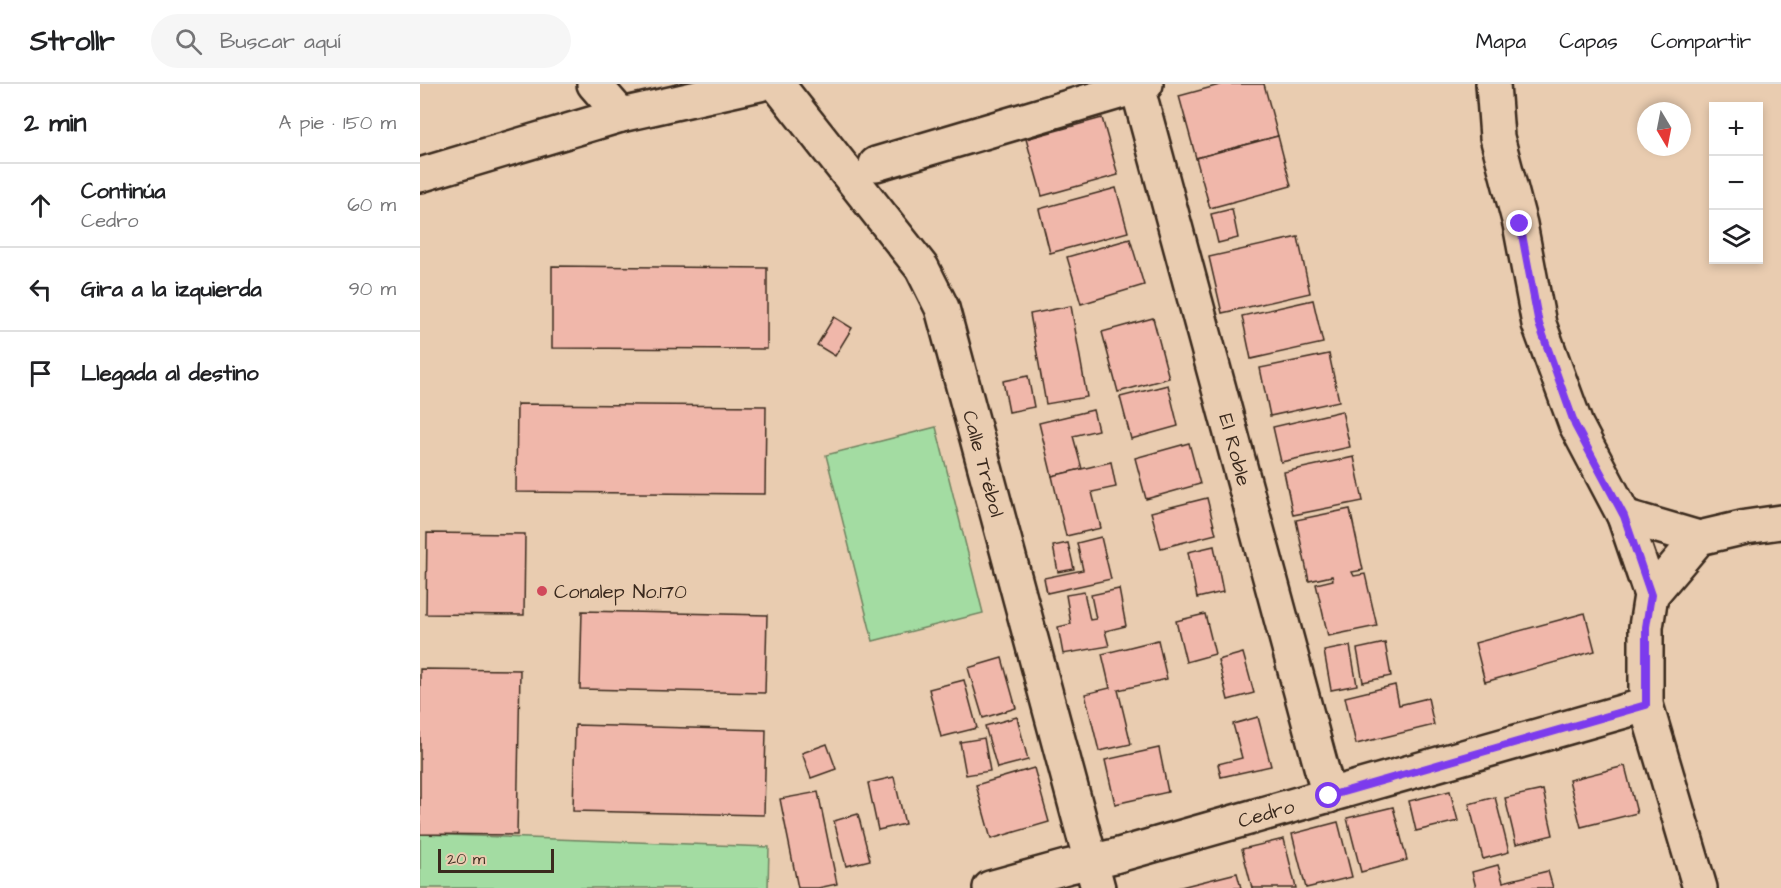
<!DOCTYPE html>
<html lang="es">
<head>
<meta charset="utf-8">
<style>
  body { margin:0; font-family:"Architects Daughter",sans-serif; background:#f6f6f6; color:#202124 }
  .controls { position:absolute; right:18px; top:18px; display:grid; overflow:hidden; border-radius:0px; box-shadow:0 3px 9px #0003 }
  .controls button { width:54px; height:54px; display:grid; place-items:center; padding:0; border:0; border-bottom:2px solid #e0e0e0; background:#fff; color:#202124; font:30px sans-serif }
  .compass { position:absolute; left:1217px; top:18px; width:54px; height:54px; border-radius:50%; background:#fff; box-shadow:0 3px 9px #0003; rotate:170deg }
  .scale { position:absolute; left:18px; bottom:15px; width:116px; box-sizing:border-box; padding-left:6px; border:3px solid #3b2a1e; border-top:0; font-size:16px; line-height:21px; white-space:nowrap; color:#3b2a1e; -webkit-text-stroke:4px #e9ccb0; paint-order:stroke }
  .stop { position:absolute; width:18px; height:18px; margin:-14px; border:4px solid #7c3aed; border-radius:50%; background:#fff }
  .stop.end { background:#7c3aed; border-color:#fff; box-shadow:0 2px 6px #0008 }
  .list { margin:0; padding:0; list-style:none }
  h2 { display:flex; justify-content:space-between; align-items:center; height:78px; margin:0; padding:0 24px; font-size:26px }
  h2 small { font-size:20px; font-weight:400; color:#757577 }
  .list li { display:grid; grid-template-columns:39px 1fr auto; gap:18px; align-items:center; box-sizing:border-box; height:84px; padding:0 24px; border-top:2px solid #e0e0e0 }
  .list b { display:block; font-size:22px; white-space:nowrap }
  .list p { margin:0; font-size:20px; white-space:nowrap; color:#757577 }
  .list em { font-size:20px; font-style:normal; color:#757577 }
  .icon { flex:none; width:33px; height:33px; fill:none; stroke:currentColor; stroke-width:2; stroke-linecap:round; stroke-linejoin:round }
  .map { position:relative; flex:none; width:1361px; height:804px; overflow:hidden }
  header { display:flex; align-items:center; gap:36px; box-sizing:border-box; height:84px; padding:0 30px; background:#fff; border-bottom:2px solid #e0e0e0 }
  header strong { font-size:28px }
  nav { display:flex; gap:33px; margin-inline-start:auto; font-size:21px }
  .search { width:420px; height:54px; background:#f6f6f6; display:flex; align-items:center; gap:15px; box-sizing:border-box; padding:0 21px; border-radius:33px; color:#757577; font-size:22px }
  main { display:flex }
  aside { flex:1; background:#fff }
  .map>svg:first-child { display:block }
</style>
</head>
<body>
<header>
<strong>Strollr</strong>
<div class="search"><svg class="icon" aria-label="search" viewBox="0 0 24 24"><circle cx="10" cy="10" r="6"/><path d="M15 15l6 6"/></svg>Buscar aquí</div>
<nav><a>Mapa</a><a>Capas</a><a>Compartir</a></nav>
</header>
<main>
<aside>
<h2>2 min<small>A pie · 150 m</small></h2>
<ul class="list">
<li><svg class="icon" aria-label="ahead" viewBox="0 0 24 24"><path d="M12 20V5M6 11l6-6 6 6"/></svg><div><b>Continúa</b><p>Cedro</p></div><em>60 m</em></li>
<li><svg class="icon" aria-label="left" viewBox="0 0 24 24"><path d="M17 20v-9H6M10 6l-5 5 5 5"/></svg><div><b>Gira a la izquierda</b></div><em>90 m</em></li>
<li><svg class="icon" aria-label="arrive" viewBox="0 0 24 24"><path d="M6 21V4h12l-3 4 3 4H6"/></svg><div><b>Llegada al destino</b></div></li>
</ul>
</aside>
<div class="map">
<svg width="1361" height="804" viewBox="0 0 1361 804">
  <rect width="100%" height="100%" fill="#e9ccb0"/>
  <filter id="ink" filterUnits="userSpaceOnUse"><feTurbulence type="fractalNoise" baseFrequency=".0167" numOctaves="2"/><feDisplacementMap in="SourceGraphic" scale="12" xChannelSelector="R" yChannelSelector="G"/><feConvolveMatrix kernelMatrix="1 2 1 2 8 2 1 2 1" color-interpolation-filters="sRGB"/></filter>
  <g filter="url(#ink)">
    <g fill="#a3dca2" stroke="#6f8360" stroke-width="1.5">
      <path d="M 516,343 L 563,529 L 453,557 L 406,371 Z"/>
      <path d="M 0,750 L 349,763 L 348,804 L 0,804 Z"/>
    </g>
    <g fill="#f0b7aa" stroke="#3b2a1e" stroke-width="1.5">
      <path d="M 803,0 L 844,0 L 858,52 L 776,74 L 759,12 Z"/>
      <path d="M 682,34 L 698,91 L 622,112 L 606,55 Z"/>
      <path d="M 858,52 L 871,102 L 790,124 L 776,74 Z"/>
      <path d="M 696,104 L 708,148 L 630,169 L 619,125 Z"/>
      <path d="M 812,125 L 818,154 L 798,159 L 791,130 Z"/>
      <path d="M 878,153 L 890,209 L 802,229 L 789,173 Z"/>
      <path d="M 710,155 L 724,201 L 661,220 L 647,173 Z"/>
      <path d="M 132,182 L 347,184 L 347,265 L 132,264 Z"/>
      <path d="M 893,216 L 903,259 L 831,275 L 822,232 Z"/>
      <path d="M 651,222 L 667,313 L 626,320 L 610,230 Z"/>
      <path d="M 414,233 L 432,244 L 415,272 L 397,261 Z"/>
      <path d="M 733,234 L 749,294 L 698,308 L 682,248 Z"/>
      <path d="M 909,270 L 919,317 L 850,332 L 840,284 Z"/>
      <path d="M 608,292 L 614,323 L 589,328 L 583,297 Z"/>
      <path d="M 748,301 L 758,342 L 711,355 L 700,313 Z"/>
      <path d="M 97,320 L 346,322 L 345,410 L 96,408 Z"/>
      <path d="M 673,326 L 678,346 L 653,352 L 662,385 L 632,392 L 619,339 Z"/>
      <path d="M 922,327 L 930,363 L 861,378 L 853,343 Z"/>
      <path d="M 769,359 L 780,400 L 726,415 L 715,374 Z"/>
      <path d="M 934,373 L 943,417 L 873,431 L 864,388 Z"/>
      <path d="M 691,378 L 696,403 L 672,408 L 681,444 L 646,452 L 632,392 Z"/>
      <path d="M 787,414 L 796,450 L 741,464 L 731,428 Z"/>
      <path d="M 930,425 L 943,486 L 932,488 L 934,492 L 945,490 L 957,542 L 908,552 L 896,500 L 913,496 L 912,492 L 889,497 L 876,436 Z"/>
      <path d="M 7,449 L 105,450 L 104,531 L 6,530 Z"/>
      <path d="M 681,453 L 691,495 L 627,509 L 624,494 L 663,486 L 657,459 Z"/>
      <path d="M 648,459 L 654,485 L 638,488 L 633,462 Z"/>
      <path d="M 794,462 L 803,508 L 777,514 L 768,468 Z"/>
      <path d="M 699,505 L 706,542 L 685,547 L 689,562 L 643,570 L 638,543 L 651,540 L 646,511 L 664,508 L 670,536 L 676,535 L 671,511 Z"/>
      <path d="M 162,527 L 347,531 L 345,609 L 160,605 Z"/>
      <path d="M 1165,529 L 1175,567 L 1065,598 L 1055,559 Z"/>
      <path d="M 785,530 L 795,570 L 766,578 L 756,537 Z"/>
      <path d="M 738,556 L 747,595 L 698,606 L 711,660 L 679,667 L 665,610 L 690,604 L 682,570 Z"/>
      <path d="M 965,559 L 971,592 L 943,598 L 937,565 Z"/>
      <path d="M 930,562 L 937,601 L 911,606 L 904,567 Z"/>
      <path d="M 823,569 L 834,609 L 808,616 L 798,576 Z"/>
      <path d="M 582,574 L 596,624 L 563,634 L 548,584 Z"/>
      <path d="M 0,585 L 100,586 L 97,751 L 0,750 Z"/>
      <path d="M 544,596 L 557,644 L 521,653 L 509,605 Z"/>
      <path d="M 975,601 L 979,621 L 1008,614 L 1014,641 L 936,660 L 925,613 Z"/>
      <path d="M 597,633 L 608,676 L 577,684 L 565,642 Z"/>
      <path d="M 838,633 L 851,682 L 801,693 L 798,680 L 822,674 L 813,640 Z"/>
      <path d="M 155,641 L 346,646 L 344,731 L 153,727 Z"/>
      <path d="M 564,654 L 570,687 L 546,691 L 540,658 Z"/>
      <path d="M 407,660 L 416,685 L 391,694 L 382,669 Z"/>
      <path d="M 739,664 L 748,708 L 695,720 L 685,676 Z"/>
      <path d="M 1205,682 L 1217,729 L 1161,743 L 1149,696 Z"/>
      <path d="M 614,684 L 629,738 L 571,755 L 556,701 Z"/>
      <path d="M 474,693 L 485,740 L 458,746 L 448,699 Z"/>
      <path d="M 1123,706 L 1133,751 L 1096,760 L 1085,714 Z"/>
      <path d="M 1030,707 L 1038,737 L 996,747 L 989,717 Z"/>
      <path d="M 398,708 L 417,800 L 398,804 L 378,804 L 360,715 Z"/>
      <path d="M 1075,713 L 1089,768 L 1063,775 L 1049,720 Z"/>
      <path d="M 973,723 L 987,776 L 941,788 L 927,734 Z"/>
      <path d="M 438,730 L 450,776 L 426,782 L 414,737 Z"/>
      <path d="M 918,738 L 932,793 L 886,804 L 872,750 Z"/>
      <path d="M 864,755 L 876,804 L 832,804 L 822,765 Z"/>
      <path d="M 1078,781 L 1083,798 L 1128,787 L 1133,804 L 1056,804 L 1052,788 Z"/>
      <path d="M 817,789 L 821,804 L 757,804 Z"/>
    </g>
    <g fill="none" stroke-linecap="round" stroke-linejoin="round">
      <g stroke="#3b2a1e" stroke-width="38">
        <g id="street">
          <path d="M 174,0 L 201,31"/>
          <path id="s1" d="M 357,0 L 502,184 L 522,224 L 678,804"/>
          <path d="M 1073,0 L 1077,53 L 1100,140 L 1119,240 L 1156,341 L 1204,432 L 1231,511 L 1226,543 L 1226,621 L 1280,804"/>
          <path id="s2" d="M 722,20 L 909,712"/>
          <path d="M 456,80 L 726,0"/>
          <path d="M 1204,432 L 1279,454"/>
          <path d="M 1231,511 L 1279,454 L 1326,443 L 1361,438"/>
          <path id="s3" d="M 570,804 L 646,783 L 695,772 L 1226,621"/>
        </g>
      </g>
      <g stroke="#3b2a1e" stroke-width="38">
        <path id="secondary" d="M 0,91 L 201,31 L 340,0"/>
      </g>
      <use href="#street" stroke="#e9ccb0" stroke-width="33"/>
      <use href="#secondary" stroke="#e9ccb0" stroke-width="33"/>
    </g>
  </g>
  <g fill="none" stroke-linecap="round" stroke-linejoin="round" filter="url(#ink)">
    <path stroke="#7c3aed" stroke-width="8" d="M 909,712 L 1226,621 L 1226,543 L 1231,511 L 1204,432 L 1155,341 L 1119,240 L 1100,140"/>
  </g>
  <circle fill="#d1495b" stroke="#e9ccb0" stroke-width="2" cx="122" cy="507" r="6"/>
  <g text-anchor="middle" stroke-width="4.5" stroke-linejoin="round" paint-order="stroke">
    <g font-size="20" fill="#3b2a1e" stroke="#e9ccb0">
      <text dy="7" stroke="none"><textPath href="#s2" startOffset="358">El Roble</textPath></text>
      <text dy="7" stroke="none"><textPath href="#s1" startOffset="440">Calle Trébol</textPath></text>
      <text dy="7" stroke="none"><textPath href="#s3" startOffset="286">Cedro</textPath></text>
    </g>
    <g font-size="20" fill="#3b2a1e" stroke="#e9ccb0" text-anchor="start">
      <text x="134" y="514">Conalep No.170</text>
    </g>
  </g>
</svg>
<div class="controls">
<button>+</button>
<button>−</button>
<button><svg class="icon" aria-label="layers" viewBox="0 0 24 24"><path d="M12 4l9 5-9 5-9-5zM3 14l9 5 9-5"/></svg></button>
</div>
<svg class="compass" viewBox="-18 -18 36 36"><path d="M0-13l5 13h-10z" fill="#e53935"/><path d="M0 13l5-13h-10z" fill="#757577"/></svg>
<div class="scale">20 m</div>
<div class="stop" style="left:909px;top:712px"></div>
<div class="stop end" style="left:1100px;top:140px"></div>
</div>
</main>
</body>
</html>
